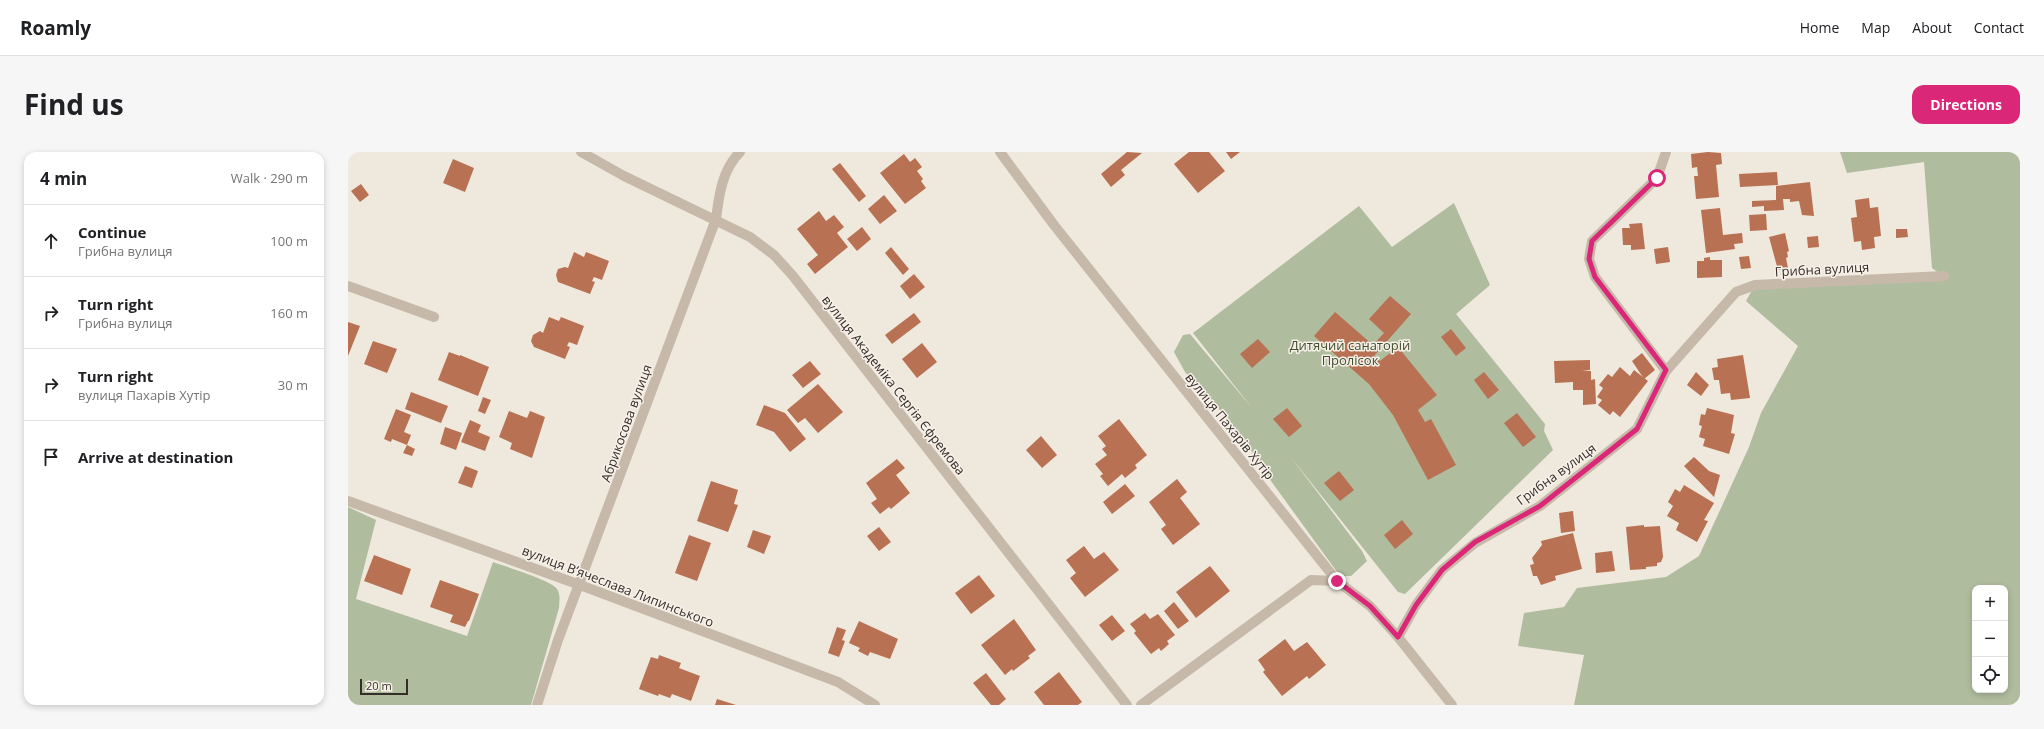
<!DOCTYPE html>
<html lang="en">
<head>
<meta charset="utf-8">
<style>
  body { margin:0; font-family:"Open Sans",sans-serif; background:#f6f6f6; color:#202124 }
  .controls { position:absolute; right:12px; bottom:12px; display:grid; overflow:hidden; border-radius:8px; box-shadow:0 2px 6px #0003 }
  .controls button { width:36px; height:36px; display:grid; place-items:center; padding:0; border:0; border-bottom:1px solid #e0e0e0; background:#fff; color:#202124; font:20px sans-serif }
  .scale { position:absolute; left:12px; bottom:10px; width:48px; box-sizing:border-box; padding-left:4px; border:2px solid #342d29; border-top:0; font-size:11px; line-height:14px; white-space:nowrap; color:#342d29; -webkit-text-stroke:3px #f7f1e9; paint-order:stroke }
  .stop { position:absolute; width:12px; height:12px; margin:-9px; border:3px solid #db2777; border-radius:50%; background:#fff }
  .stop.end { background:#db2777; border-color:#fff; box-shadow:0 1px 4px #0008 }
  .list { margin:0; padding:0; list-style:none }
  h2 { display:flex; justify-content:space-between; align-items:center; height:52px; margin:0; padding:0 16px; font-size:17px }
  h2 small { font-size:13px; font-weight:400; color:#757577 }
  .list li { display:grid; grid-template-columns:26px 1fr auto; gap:12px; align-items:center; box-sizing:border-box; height:72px; padding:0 16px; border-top:1px solid #e0e0e0 }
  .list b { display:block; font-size:15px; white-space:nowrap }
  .list p { margin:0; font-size:13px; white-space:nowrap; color:#757577 }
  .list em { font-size:13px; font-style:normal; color:#757577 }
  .icon { flex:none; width:22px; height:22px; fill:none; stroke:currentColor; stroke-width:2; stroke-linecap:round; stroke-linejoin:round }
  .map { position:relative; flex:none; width:1672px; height:553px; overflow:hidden; border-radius:12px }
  header { display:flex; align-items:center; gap:24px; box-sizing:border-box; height:56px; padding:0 20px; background:#fff; border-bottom:1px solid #e0e0e0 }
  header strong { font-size:19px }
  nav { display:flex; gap:22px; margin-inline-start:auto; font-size:14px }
  .intro { display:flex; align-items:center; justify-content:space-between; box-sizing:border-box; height:96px; padding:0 24px }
  h1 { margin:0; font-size:28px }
  .button { padding:10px 18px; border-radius:12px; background:#db2777; color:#fff; font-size:14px; font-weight:700 }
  main { display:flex; gap:24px; padding:0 24px }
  aside { flex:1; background:#fff; border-radius:12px; box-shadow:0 2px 6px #0003 }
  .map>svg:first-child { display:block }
</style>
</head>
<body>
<header>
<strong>Roamly</strong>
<nav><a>Home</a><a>Map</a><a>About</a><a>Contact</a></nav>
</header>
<div class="intro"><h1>Find us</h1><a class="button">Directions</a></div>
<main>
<aside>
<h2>4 min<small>Walk · 290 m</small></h2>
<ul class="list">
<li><svg class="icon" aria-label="ahead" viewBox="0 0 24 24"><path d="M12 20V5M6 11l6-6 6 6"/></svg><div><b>Continue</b><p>Грибна вулиця</p></div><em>100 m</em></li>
<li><svg class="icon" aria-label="right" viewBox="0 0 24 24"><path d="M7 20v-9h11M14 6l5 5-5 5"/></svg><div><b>Turn right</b><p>Грибна вулиця</p></div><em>160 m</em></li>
<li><svg class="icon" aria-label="right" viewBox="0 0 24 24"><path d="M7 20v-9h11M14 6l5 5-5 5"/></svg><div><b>Turn right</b><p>вулиця Пахарів Хутір</p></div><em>30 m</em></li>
<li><svg class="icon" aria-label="arrive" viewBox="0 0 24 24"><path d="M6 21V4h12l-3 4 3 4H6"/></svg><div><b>Arrive at destination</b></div></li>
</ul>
</aside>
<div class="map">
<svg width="1672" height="553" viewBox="0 0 1672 553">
  <rect width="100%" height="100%" fill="#efe8dd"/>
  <g fill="#b0bc9e" fill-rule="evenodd">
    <path d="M 1492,0 L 1672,0 L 1672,553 L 1226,553 L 1236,503 L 1170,494 L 1176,461 L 1216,455 L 1229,436 L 1318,425 L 1351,404 L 1401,295 L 1413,261 L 1450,194 L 1398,149 L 1407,133 L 1595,124 L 1584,116 L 1576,10 L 1499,21 ZM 1627,436 L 1657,436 L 1657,538 L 1627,538 Z"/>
    <path d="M 1106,51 L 1142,133 L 1108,162 L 1197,272 L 1196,279 L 1205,298 L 1057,442 L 1050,440 L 942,304 L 1014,399 L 1019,409 L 1003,424 L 992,424 L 923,329 L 905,301 L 867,252 L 837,220 L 826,200 L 835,183 L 842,182 L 904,256 L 845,181 L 1011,54 L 1044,95 Z"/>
    <path d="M 0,355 L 28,368 L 8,447 L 119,484 L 145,410 C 158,415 203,428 209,437 C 213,443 211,450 211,456 L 183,553 L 0,553 Z"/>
  </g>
  <g fill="#b87152">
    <path d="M 779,0 L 794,1 L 773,18 L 777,23 L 763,35 L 753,22 Z"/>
    <path d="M 841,0 L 861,0 L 877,19 L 850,41 L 826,12 Z"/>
    <path d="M 878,0 L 892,0 L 883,7 Z"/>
    <path d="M 1360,0 L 1373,1 L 1374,12 L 1368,13 L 1371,45 L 1348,47 L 1346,24 L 1350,24 L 1349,15 L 1344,16 L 1343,2 Z"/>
    <path d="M 556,2 L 562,10 L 567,6 L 574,15 L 569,19 L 575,27 L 573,29 L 578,36 L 557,52 L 532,21 Z"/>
    <path d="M 105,7 L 126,16 L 117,40 L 95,31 Z"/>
    <path d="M 492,11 L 518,44 L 511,50 L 484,17 Z"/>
    <path d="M 1429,20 L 1430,33 L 1392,35 L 1391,22 Z"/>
    <path d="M 1462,30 L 1466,64 L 1454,63 L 1451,49 L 1442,50 L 1442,47 L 1435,47 L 1436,58 L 1416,59 L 1416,54 L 1404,55 L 1404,49 L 1428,48 L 1428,34 Z"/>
    <path d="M 13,32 L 21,43 L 12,50 L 3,39 Z"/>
    <path d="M 536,43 L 549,59 L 532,72 L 520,57 Z"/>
    <path d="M 1521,46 L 1522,56 L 1530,55 L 1533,84 L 1526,85 L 1527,96 L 1514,98 L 1513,89 L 1506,90 L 1503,66 L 1509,65 L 1507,48 Z"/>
    <path d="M 1372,56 L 1375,83 L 1394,81 L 1395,91 L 1386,92 L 1387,97 L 1358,101 L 1353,58 Z"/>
    <path d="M 471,59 L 478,69 L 486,63 L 496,75 L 489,81 L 500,95 L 467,122 L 459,112 L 470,103 L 449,77 Z"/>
    <path d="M 1418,62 L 1419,78 L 1402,79 L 1401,63 Z"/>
    <path d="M 1294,71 L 1297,97 L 1283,98 L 1283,93 L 1275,93 L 1274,76 L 1282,76 L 1281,72 Z"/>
    <path d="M 514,75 L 523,87 L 509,99 L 499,87 Z"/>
    <path d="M 1548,77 L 1559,77 L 1560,85 L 1548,86 Z"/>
    <path d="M 1437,81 L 1441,99 L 1439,100 L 1440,105 L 1438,106 L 1440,116 L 1430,118 L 1421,85 Z"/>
    <path d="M 1470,84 L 1471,95 L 1460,96 L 1459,85 Z"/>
    <path d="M 543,95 L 561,117 L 555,123 L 537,101 Z"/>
    <path d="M 1320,95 L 1322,110 L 1308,112 L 1306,97 Z"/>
    <path d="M 226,100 L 236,105 L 238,100 L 261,109 L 254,128 L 246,125 L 244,129 L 247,130 L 242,142 L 210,130 L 208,123 L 210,117 L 217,115 L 220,116 Z"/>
    <path d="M 1401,104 L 1403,116 L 1393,117 L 1391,105 Z"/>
    <path d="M 1362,105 L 1362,108 L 1374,108 L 1374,125 L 1349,126 L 1349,109 L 1356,109 L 1356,106 Z"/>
    <path d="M 566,122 L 577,135 L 562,147 L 552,134 Z"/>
    <path d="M 1042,144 L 1063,162 L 1026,204 L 1032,209 L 1050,195 L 1089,243 L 1070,258 L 1077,270 L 1083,267 L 1108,313 L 1080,328 L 1045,263 L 1021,232 L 966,184 L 987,160 L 1025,193 L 1036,181 L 1021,167 Z"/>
    <path d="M 566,161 L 573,170 L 544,192 L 537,183 Z"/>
    <path d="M 201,165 L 211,169 L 213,165 L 236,174 L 229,193 L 221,190 L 219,194 L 222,195 L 217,207 L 186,195 L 183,189 L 185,183 L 192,179 L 195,181 Z"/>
    <path d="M 0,170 L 12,174 L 0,204 Z"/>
    <path d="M 1103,177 L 1118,196 L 1108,204 L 1093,185 Z"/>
    <path d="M 910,187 L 922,200 L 904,216 L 892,202 Z"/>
    <path d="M 25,189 L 49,197 L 39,221 L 16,212 Z"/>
    <path d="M 574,191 L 589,210 L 569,226 L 554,207 Z"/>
    <path d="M 101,200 L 112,204 L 112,203 L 141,215 L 130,244 L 90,228 Z"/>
    <path d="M 1294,201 L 1307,218 L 1296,227 L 1284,209 Z"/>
    <path d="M 1395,203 L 1402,246 L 1383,248 L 1382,241 L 1373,242 L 1371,228 L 1366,228 L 1364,216 L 1370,215 L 1369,207 Z"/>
    <path d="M 1242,208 L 1242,218 L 1234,219 L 1243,219 L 1243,228 L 1247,227 L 1248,252 L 1235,253 L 1235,238 L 1225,238 L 1225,230 L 1207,231 L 1206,209 Z"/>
    <path d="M 462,209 L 473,222 L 455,236 L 444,223 Z"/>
    <path d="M 1272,215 L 1282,224 L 1286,218 L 1300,229 L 1272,265 L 1265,259 L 1262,263 L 1250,253 L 1254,248 L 1249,245 L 1255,236 L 1251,233 L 1260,222 L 1264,225 Z"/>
    <path d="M 1136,220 L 1151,238 L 1140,247 L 1126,228 Z"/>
    <path d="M 1348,220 L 1361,233 L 1353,244 L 1339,233 Z"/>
    <path d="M 470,232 L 495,260 L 470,281 L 457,266 L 450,271 L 439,258 Z"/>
    <path d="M 63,240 L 100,254 L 93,271 L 57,257 Z"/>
    <path d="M 135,245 L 143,248 L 137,262 L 130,259 Z"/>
    <path d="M 416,253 L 437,261 L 458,287 L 442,300 L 426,280 L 408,273 Z"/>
    <path d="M 939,256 L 954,274 L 941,285 L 925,267 Z"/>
    <path d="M 1359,256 L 1386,263 L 1383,281 L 1387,282 L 1381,302 L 1355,294 L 1357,287 L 1351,285 L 1354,274 L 1351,273 L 1353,262 L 1357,263 Z"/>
    <path d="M 48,257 L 63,263 L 56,280 L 63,283 L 59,293 L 44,287 L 43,290 L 36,287 Z"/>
    <path d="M 161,259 L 179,266 L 182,259 L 197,265 L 184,306 L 162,297 L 164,291 L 151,285 Z"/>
    <path d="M 1169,261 L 1188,285 L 1175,295 L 1156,271 Z"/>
    <path d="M 771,267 L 799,303 L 787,313 L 789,316 L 777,326 L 774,322 L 760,334 L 752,324 L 755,322 L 747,312 L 759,303 L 754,297 L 758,294 L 750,284 Z"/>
    <path d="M 122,268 L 133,273 L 130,280 L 142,285 L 137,299 L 113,290 Z"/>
    <path d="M 97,275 L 114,281 L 108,298 L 92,292 Z"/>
    <path d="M 693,284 L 709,303 L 694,316 L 678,298 Z"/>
    <path d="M 59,293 L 67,297 L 64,304 L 55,301 Z"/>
    <path d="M 1346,305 L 1361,319 L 1372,323 L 1366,345 L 1336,314 Z"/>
    <path d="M 549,307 L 557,316 L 548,323 L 562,341 L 543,357 L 541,355 L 532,362 L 523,351 L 529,347 L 518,331 Z"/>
    <path d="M 117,314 L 130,319 L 124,336 L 110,331 Z"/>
    <path d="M 991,319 L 1006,338 L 992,349 L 976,331 Z"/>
    <path d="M 829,327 L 839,340 L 832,346 L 852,372 L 825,393 L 813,377 L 818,373 L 801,350 Z"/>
    <path d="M 363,329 L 390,338 L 386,352 L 390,353 L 380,380 L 349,369 Z"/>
    <path d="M 777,332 L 787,344 L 764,362 L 755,350 Z"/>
    <path d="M 1336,333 L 1366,351 L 1356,368 L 1360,369 L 1349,390 L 1328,378 L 1331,371 L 1319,364 L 1325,354 L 1320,350 L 1327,337 L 1332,340 Z"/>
    <path d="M 1225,359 L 1227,379 L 1213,381 L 1211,361 Z"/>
    <path d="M 1054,368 L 1065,382 L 1047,397 L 1036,383 Z"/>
    <path d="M 1296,373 L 1296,375 L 1312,374 L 1315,405 L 1313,410 L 1309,411 L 1309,414 L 1298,415 L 1298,417 L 1282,418 L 1278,375 Z"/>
    <path d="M 531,375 L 543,390 L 531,399 L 519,384 Z"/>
    <path d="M 405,378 L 423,384 L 416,402 L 399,395 Z"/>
    <path d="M 1225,381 L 1234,417 L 1207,424 L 1208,428 L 1193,433 L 1189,424 L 1185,424 L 1182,413 L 1186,412 L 1184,406 L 1194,393 L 1193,389 Z"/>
    <path d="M 341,383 L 363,391 L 349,429 L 327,421 Z"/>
    <path d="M 736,394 L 746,407 L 756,400 L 771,418 L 737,445 L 722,426 L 728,421 L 718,408 Z"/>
    <path d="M 1264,399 L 1267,419 L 1248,421 L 1247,401 Z"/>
    <path d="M 26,403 L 63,417 L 54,443 L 16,429 Z"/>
    <path d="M 862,414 L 882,439 L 848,466 L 828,440 Z"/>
    <path d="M 631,423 L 647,444 L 623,462 L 607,441 Z"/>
    <path d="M 92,428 L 131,442 L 121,469 L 120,469 L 117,475 L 102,470 L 105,463 L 82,455 Z"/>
    <path d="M 826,450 L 841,469 L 830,477 L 816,459 Z"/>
    <path d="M 797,461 L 802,467 L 810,462 L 827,483 L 819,489 L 821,492 L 813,499 L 811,496 L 803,502 L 786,481 L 788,479 L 782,472 Z"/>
    <path d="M 764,463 L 777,479 L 764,489 L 751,473 Z"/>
    <path d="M 666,467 L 688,498 L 680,504 L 682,506 L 665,519 L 664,517 L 657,523 L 633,493 Z"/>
    <path d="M 511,469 L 550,487 L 542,507 L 522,500 L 520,504 L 510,499 L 512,496 L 501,491 Z"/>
    <path d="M 489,475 L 498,478 L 494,488 L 497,489 L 491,505 L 480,501 Z"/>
    <path d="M 937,487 L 946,499 L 959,490 L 978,513 L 961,527 L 959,524 L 934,544 L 915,520 L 917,518 L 910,508 Z"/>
    <path d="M 311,503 L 333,511 L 331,516 L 352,524 L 343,549 L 324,542 L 322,546 L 311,542 L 310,544 L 291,537 L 303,505 L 310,507 Z"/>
    <path d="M 711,520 L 734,550 L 730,553 L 696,553 L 686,540 Z"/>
    <path d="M 638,521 L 658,547 L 651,553 L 643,553 L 625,531 Z"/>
    <path d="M 369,547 L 388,553 L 367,553 Z"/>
  </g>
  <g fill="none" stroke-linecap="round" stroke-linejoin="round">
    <g stroke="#c6b9aa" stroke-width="10">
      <path d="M 233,0 L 276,24 L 402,85 L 426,103 L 445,124 L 779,553"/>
      <path d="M 652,0 L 706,73 L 989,429 L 1022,454 L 1050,485 L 1104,553"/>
      <path d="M 0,134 L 86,165"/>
      <path d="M 1318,219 L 1388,140 L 1407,133 L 1596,124"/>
      <path d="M 0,349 L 232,433 L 490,530 L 527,553"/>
      <path d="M 1050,485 L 1068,453 L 1094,418 L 1127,391 L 1192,354 L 1289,277 L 1318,219 L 1247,125 L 1241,107 L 1244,89 L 1309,26 L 1318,0"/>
      <path d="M 189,553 L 210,488 L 368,67 C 371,43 374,18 392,0"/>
      <path d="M 793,553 L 963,428 L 989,429"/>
    </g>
  </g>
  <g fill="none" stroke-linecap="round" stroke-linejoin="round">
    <path stroke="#db2777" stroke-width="5" d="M 989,429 L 1022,454 L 1050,485 L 1068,453 L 1094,418 L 1127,390 L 1192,354 L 1289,277 L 1318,218 L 1247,125 L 1241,107 L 1244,89 L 1309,26"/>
  </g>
  <g text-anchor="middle" stroke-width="3" stroke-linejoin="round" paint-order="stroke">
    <g font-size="13" fill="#342d29" stroke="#f7f1e9">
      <text transform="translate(1474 117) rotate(-3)" y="5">Грибна вулиця</text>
      <text transform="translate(546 233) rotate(52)" y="5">вулиця Академіка Сергія Єфремова</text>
      <text transform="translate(278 271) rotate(-70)" y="5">Абрикосова вулиця</text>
      <text transform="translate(882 274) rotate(51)" y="5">вулиця Пахарів Хутір</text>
      <text transform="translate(1208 322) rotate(-36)" y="5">Грибна вулиця</text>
      <text transform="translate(270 434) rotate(21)" y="5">вулиця Вʼячеслава Липинського</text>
    </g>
    <g font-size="13" fill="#424f2f" stroke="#f7f1e9">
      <text x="1002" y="198">Дитячий санаторій<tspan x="1002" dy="15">Пролісок</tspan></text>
    </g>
  </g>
</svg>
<div class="controls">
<button>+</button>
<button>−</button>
<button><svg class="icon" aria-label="locate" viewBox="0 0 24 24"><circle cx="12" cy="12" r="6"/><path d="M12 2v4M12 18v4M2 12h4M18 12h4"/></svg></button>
</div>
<div class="scale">20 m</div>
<div class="stop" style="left:1309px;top:26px"></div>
<div class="stop end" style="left:989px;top:429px"></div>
</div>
</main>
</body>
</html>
